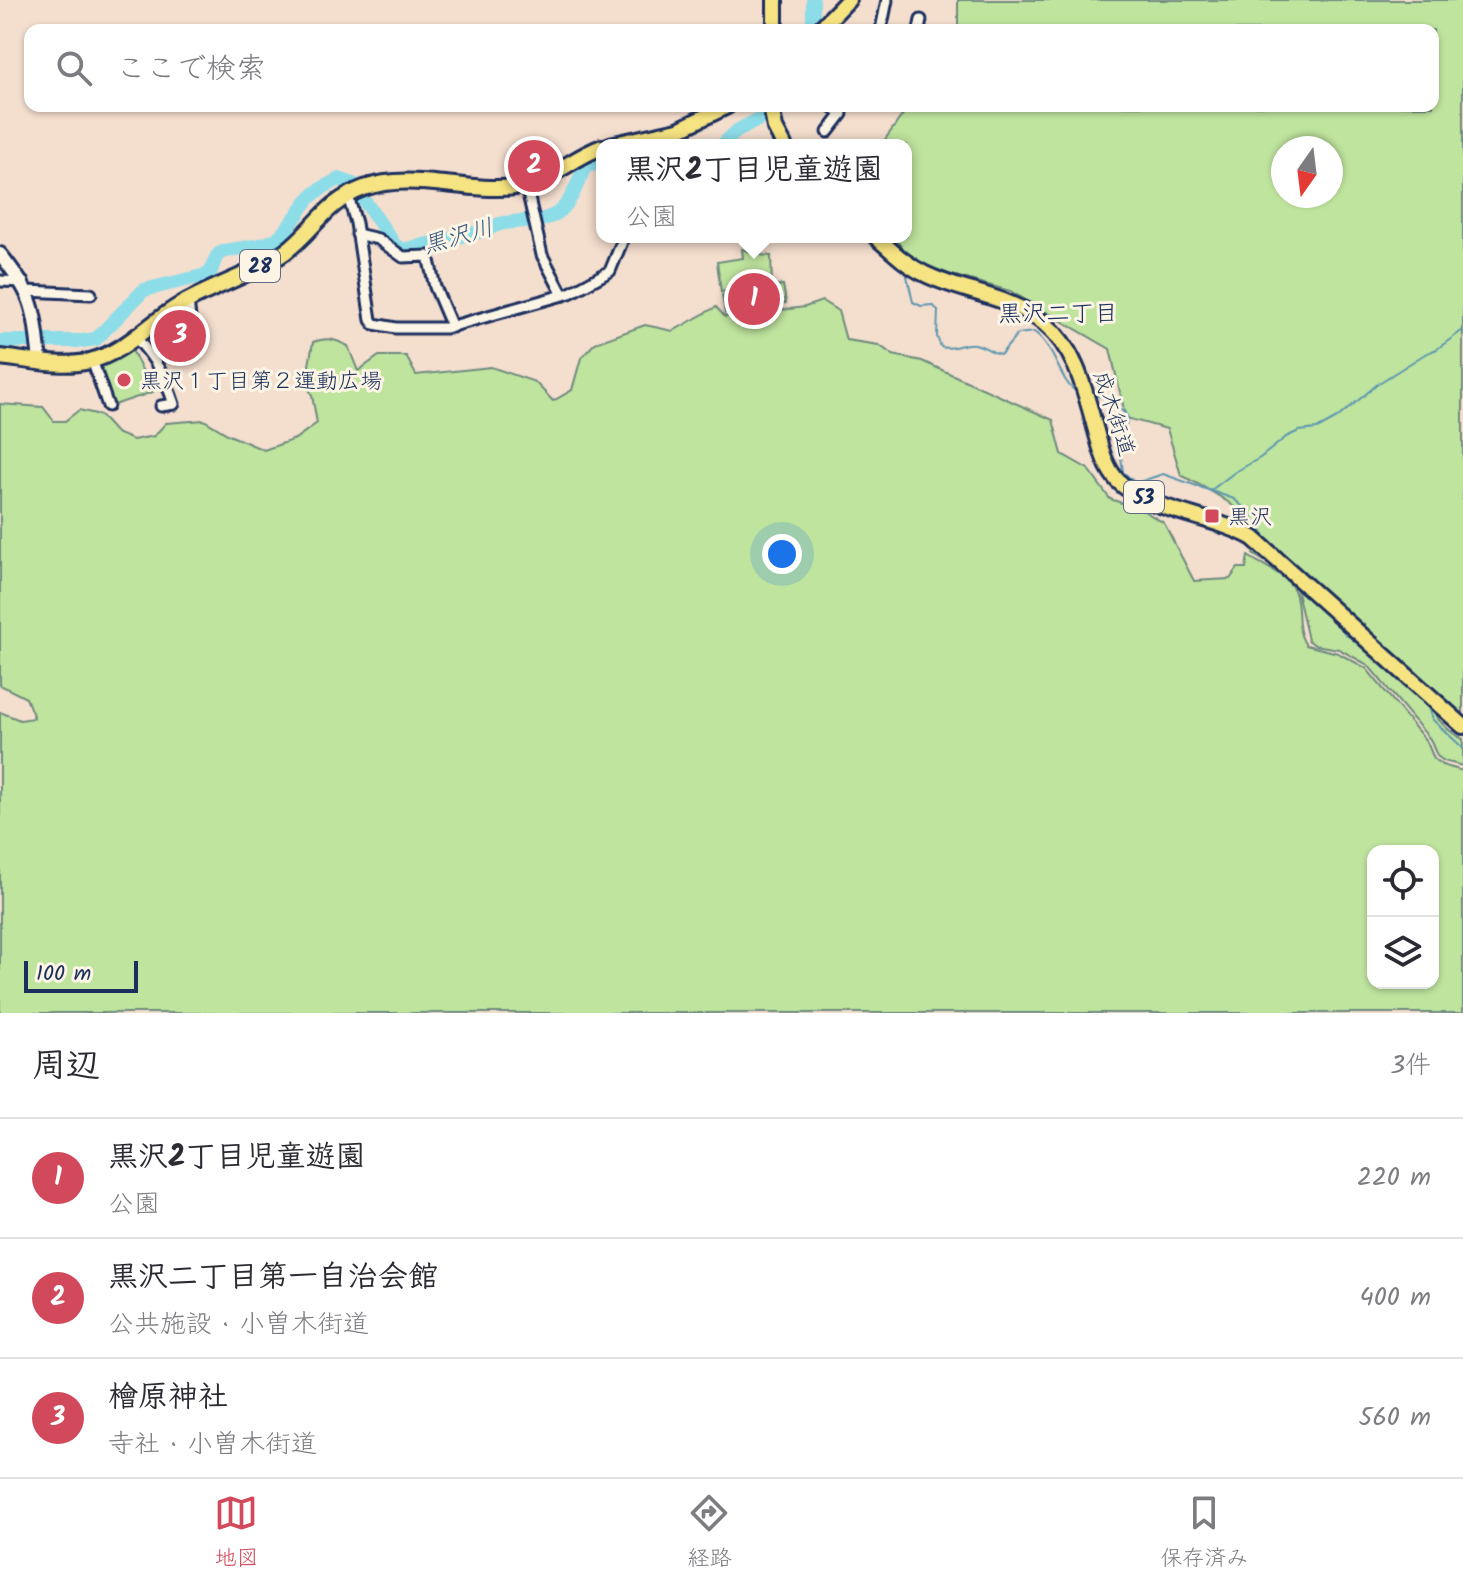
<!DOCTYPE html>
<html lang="ja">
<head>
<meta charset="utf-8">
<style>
  body { margin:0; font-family:Kalam,"Klee One",sans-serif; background:#f7f7f7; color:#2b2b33 }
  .controls { position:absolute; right:24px; bottom:24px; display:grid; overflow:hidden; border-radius:16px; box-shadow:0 2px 6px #0004 }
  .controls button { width:72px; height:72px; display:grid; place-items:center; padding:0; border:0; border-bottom:2px solid #e1e1e2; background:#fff; color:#2b2b33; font:40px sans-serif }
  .compass { position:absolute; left:1271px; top:136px; width:72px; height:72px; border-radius:50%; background:#fff; box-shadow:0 2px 6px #0004; rotate:194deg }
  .scale { position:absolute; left:24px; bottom:20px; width:114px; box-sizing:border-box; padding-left:8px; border:4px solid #1b2f5e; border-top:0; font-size:22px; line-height:28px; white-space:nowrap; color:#1b2f5e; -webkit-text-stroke:6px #fcf5e5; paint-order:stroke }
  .you { position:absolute; left:782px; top:554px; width:28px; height:28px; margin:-20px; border:6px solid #fff; border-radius:50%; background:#1a73e8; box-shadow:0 0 0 12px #1a73e833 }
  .badge { display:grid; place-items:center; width:52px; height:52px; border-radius:50%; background:#d1495b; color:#fff; font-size:26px; font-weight:700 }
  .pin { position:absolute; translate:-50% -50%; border:4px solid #fff; box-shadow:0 2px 8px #0006 }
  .popup { position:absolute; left:596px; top:139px; width:316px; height:104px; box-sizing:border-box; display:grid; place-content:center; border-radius:16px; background:#fff; filter:drop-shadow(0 2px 6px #0005); font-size:26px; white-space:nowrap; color:#7c7c81 }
  .popup b { font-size:30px; color:#2b2b33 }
  .popup::after { content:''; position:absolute; left:50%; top:100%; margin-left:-16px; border:16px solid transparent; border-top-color:#fff }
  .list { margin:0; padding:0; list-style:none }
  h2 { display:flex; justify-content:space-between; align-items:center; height:104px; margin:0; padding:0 32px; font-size:34px }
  h2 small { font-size:26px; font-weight:400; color:#7c7c81 }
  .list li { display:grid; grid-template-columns:52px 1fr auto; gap:24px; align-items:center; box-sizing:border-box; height:120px; padding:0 32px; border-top:2px solid #e1e1e2 }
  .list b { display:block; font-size:30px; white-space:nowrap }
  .list p { margin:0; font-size:26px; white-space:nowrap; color:#7c7c81 }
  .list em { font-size:26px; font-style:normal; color:#7c7c81 }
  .icon { flex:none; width:44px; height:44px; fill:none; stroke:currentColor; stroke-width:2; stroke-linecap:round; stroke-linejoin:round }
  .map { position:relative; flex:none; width:1463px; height:1013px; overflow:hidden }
  .search { position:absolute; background:#fff; box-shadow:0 2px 6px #0004; left:24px; right:24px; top:24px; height:88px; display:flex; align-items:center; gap:20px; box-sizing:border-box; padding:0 28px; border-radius:16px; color:#7c7c81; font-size:30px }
  .sheet { height:464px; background:#fff }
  nav { display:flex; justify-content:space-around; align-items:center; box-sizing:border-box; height:112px; border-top:2px solid #e1e1e2; background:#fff; font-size:22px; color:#7c7c81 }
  nav a { display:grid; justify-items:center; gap:4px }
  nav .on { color:#d1495b }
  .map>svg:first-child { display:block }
</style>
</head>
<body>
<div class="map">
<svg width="1463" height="1013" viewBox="0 0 1463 1013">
  <rect width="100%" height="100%" fill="#f4dece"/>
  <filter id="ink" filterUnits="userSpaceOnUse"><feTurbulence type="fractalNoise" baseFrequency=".0125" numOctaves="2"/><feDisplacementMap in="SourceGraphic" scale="16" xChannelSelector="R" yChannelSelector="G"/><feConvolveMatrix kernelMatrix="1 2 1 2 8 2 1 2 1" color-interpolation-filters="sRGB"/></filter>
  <g filter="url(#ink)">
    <g fill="#bfe49e" stroke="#6d8a7e" stroke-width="2" fill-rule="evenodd">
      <path d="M 958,0 L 1463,0 L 1463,718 L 1449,702 L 1264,541 C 1246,508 1213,492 1181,475 L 1167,429 L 1126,418 L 1110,349 L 1010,291 L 952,275 L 914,261 L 893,237 L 906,237 L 906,145 L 881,145 L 909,106 L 1433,106 L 1433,30 L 958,30 ZM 1283,148 L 1331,148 L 1331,196 L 1283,196 Z"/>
      <path d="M 742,249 L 758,255 L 771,256 L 772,285 L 721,292 L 717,262 L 743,258 Z"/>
      <path d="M 783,285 L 786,303 L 725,313 L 722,295 Z"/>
      <path d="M 822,301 L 838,311 L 846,340 L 879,345 L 893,355 L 922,361 L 1053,420 L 1062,454 L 1088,469 L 1110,499 L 1142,510 L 1164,523 L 1194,581 L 1230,579 L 1238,568 L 1246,568 L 1248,556 C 1262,565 1286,575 1294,590 C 1302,608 1294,629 1306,645 L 1338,653 L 1366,668 L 1427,742 L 1434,759 L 1442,765 L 1463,771 L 1463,1013 L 0,1013 L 0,712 L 20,720 L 34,718 L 26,698 L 0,685 L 0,404 L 43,407 L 54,421 L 65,421 L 79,410 L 100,415 L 116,433 L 133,440 L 154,436 L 166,423 L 204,420 L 229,435 L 264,450 L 295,439 L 317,423 L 312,395 L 306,383 L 313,342 C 328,337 334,339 348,346 L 358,371 L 379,356 L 406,356 L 416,375 L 491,367 L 535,382 L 553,401 L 572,390 L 581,358 L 595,343 L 645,325 L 673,331 L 716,307 L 725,317 L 805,307 ZM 1433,851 L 1433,983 L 1373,983 L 1373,851 Z"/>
      <path d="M 131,348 L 153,392 L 111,406 L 97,368 Z"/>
      <path d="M 1255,547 L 1431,702 C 1431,717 1452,734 1463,739 L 1463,766 L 1444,761 L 1437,756 L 1430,739 L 1368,665 L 1339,649 L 1315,645 L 1308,640 L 1296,587 L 1284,574 L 1253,554 Z"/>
    </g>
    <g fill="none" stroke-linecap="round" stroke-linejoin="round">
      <g stroke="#5f97b1" stroke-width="2">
        <path d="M 890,237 L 903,251"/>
        <path d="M 907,276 L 913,302 L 921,306 L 932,305 L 938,310 L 937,337 L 941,347 C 953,351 962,342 975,344 C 985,346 991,353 1001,354 L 1018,334 L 1034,332 C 1054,345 1061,384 1076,391"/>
        <path d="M 1094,395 L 1112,400 L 1128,417 L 1120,449 L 1123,472 L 1136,483 L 1163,474 L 1234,499 L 1249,512 L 1267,540 L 1318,587"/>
        <path d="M 1210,491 L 1235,472 L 1260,458 L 1286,437 L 1299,431 L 1317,429 L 1337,418 L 1379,383 L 1425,354 L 1437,349 L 1463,330"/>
        <path d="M 1337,622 L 1346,635 L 1361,644"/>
        <path d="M 1428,703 L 1433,720 L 1463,748"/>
      </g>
      <g stroke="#8ddde8" stroke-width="14">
        <path d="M 813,0 L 813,30"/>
        <path d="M 722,145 L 737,131 L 783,106"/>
        <path d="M 0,341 L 82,341 L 96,339 L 144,290 L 210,274 C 212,269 214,261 217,256 C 224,246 260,250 276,239 C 290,229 297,213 308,200 C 316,190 328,185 339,179 L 353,184 L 395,245 L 402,250 L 488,230 C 509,214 541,229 561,210 C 575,197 577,180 587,165 L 602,164"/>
      </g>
      <g stroke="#1b2f5e" stroke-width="15">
        <g id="street">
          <path d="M 881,30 L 887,0"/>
          <path d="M 919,30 L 921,20"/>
          <path d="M 828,132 L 842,114 L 831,106"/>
          <path d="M 526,185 L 542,255 L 563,295"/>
          <path d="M 348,196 L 356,223 L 371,320 L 374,324 L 396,328 L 446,328 L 570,293 L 610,271 L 624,237"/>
          <path d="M 357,234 L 378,239 L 403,257 L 428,256 L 435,287 L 452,327"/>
          <path d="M 0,281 L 23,282"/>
          <path d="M 27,291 L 91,294"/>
          <path d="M 135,337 C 155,357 165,377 174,404 L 161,406"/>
          <path d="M 184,353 L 193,345 L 188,300"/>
          <path d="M 92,360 L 108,406"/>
        </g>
      </g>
      <g stroke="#1b2f5e" stroke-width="18">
        <path id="secondary" d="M 0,254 C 35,297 34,308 40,361"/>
      </g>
      <g stroke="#1b2f5e" stroke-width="20">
        <g id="primary">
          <path d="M 775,0 L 775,30"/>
          <path d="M 819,30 L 848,0"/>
          <path d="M 771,106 L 775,128 L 784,145"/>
          <path d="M 610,145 L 678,130 L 727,106"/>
          <path d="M 876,237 C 892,251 906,265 925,274 C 963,293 1009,295 1044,323 C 1077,350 1085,392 1096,431 C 1101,449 1105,467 1118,481 C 1148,511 1215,516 1253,538 L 1463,726"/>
          <path d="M 0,357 C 29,360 62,368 90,361 C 126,352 151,321 182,304 C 215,285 254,274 285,252 C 316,229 324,203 364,188 C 412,171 466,193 515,187 C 549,183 571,158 602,147"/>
        </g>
      </g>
      <use href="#street" stroke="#fcf5e5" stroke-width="9"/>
      <use href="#secondary" stroke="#fcf5e5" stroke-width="12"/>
      <use href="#primary" stroke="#f6e381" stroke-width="14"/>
    </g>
  </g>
  <g fill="#d1495b" stroke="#fcf5e5" stroke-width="3">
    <circle cx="124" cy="380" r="8"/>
    <rect x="1204" y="508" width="16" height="16" rx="4"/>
  </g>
  <g text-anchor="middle" stroke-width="6" stroke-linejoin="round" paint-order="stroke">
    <g fill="#fcf5e5" stroke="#5e6a86" stroke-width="2">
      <rect x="240" y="250" width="40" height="32" rx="6"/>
      <rect x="1124" y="481" width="40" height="32" rx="6"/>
    </g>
    <g font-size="20" font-weight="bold" fill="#1b2f5e">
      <text x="260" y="273">28</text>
      <text x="1144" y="504">53</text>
    </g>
    <g font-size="22" fill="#1b2f5e" stroke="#fcf5e5" text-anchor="start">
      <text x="140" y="388">黒沢１丁目第２運動広場</text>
      <text x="1228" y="524">黒沢</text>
    </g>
    <g font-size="22" fill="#1b2f5e" stroke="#fcf5e5">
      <text transform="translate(1115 413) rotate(72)" y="8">成木街道</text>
    </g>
    <g font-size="24" font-style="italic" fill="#385a80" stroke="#fcf5e5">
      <text transform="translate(458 236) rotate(-16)" y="8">黒沢川</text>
    </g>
    <g font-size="24" fill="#1b2f5e" stroke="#fcf5e5">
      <text x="1058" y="321">黒沢二丁目</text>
    </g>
  </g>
</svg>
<div class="controls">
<button><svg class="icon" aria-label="locate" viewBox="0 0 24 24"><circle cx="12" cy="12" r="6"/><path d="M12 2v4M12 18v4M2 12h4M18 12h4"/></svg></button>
<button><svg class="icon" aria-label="layers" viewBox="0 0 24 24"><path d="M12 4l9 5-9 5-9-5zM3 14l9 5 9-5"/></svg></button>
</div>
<svg class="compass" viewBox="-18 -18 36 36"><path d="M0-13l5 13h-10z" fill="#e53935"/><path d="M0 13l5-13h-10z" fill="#7c7c81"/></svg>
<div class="scale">100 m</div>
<div class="you"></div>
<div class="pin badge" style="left:754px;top:299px">1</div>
<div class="popup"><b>黒沢2丁目児童遊園</b>公園</div>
<div class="pin badge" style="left:534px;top:166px">2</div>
<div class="pin badge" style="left:180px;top:336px">3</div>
<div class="search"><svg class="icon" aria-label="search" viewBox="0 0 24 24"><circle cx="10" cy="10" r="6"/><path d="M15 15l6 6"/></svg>ここで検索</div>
</div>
<section class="sheet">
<h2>周辺<small>3件</small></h2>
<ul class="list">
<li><span class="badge">1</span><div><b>黒沢2丁目児童遊園</b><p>公園</p></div><em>220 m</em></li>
<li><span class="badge">2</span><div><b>黒沢二丁目第一自治会館</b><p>公共施設 · 小曽木街道</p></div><em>400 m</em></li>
<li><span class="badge">3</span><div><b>檜原神社</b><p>寺社 · 小曽木街道</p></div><em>560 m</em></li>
</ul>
</section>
<nav>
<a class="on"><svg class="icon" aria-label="map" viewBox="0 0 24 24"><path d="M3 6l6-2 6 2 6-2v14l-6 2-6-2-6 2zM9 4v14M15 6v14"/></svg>地図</a>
<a><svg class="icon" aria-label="directions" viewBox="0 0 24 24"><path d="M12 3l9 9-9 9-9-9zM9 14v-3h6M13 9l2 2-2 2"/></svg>経路</a>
<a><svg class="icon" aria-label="saved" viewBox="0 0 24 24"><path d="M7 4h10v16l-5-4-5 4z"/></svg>保存済み</a>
</nav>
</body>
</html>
